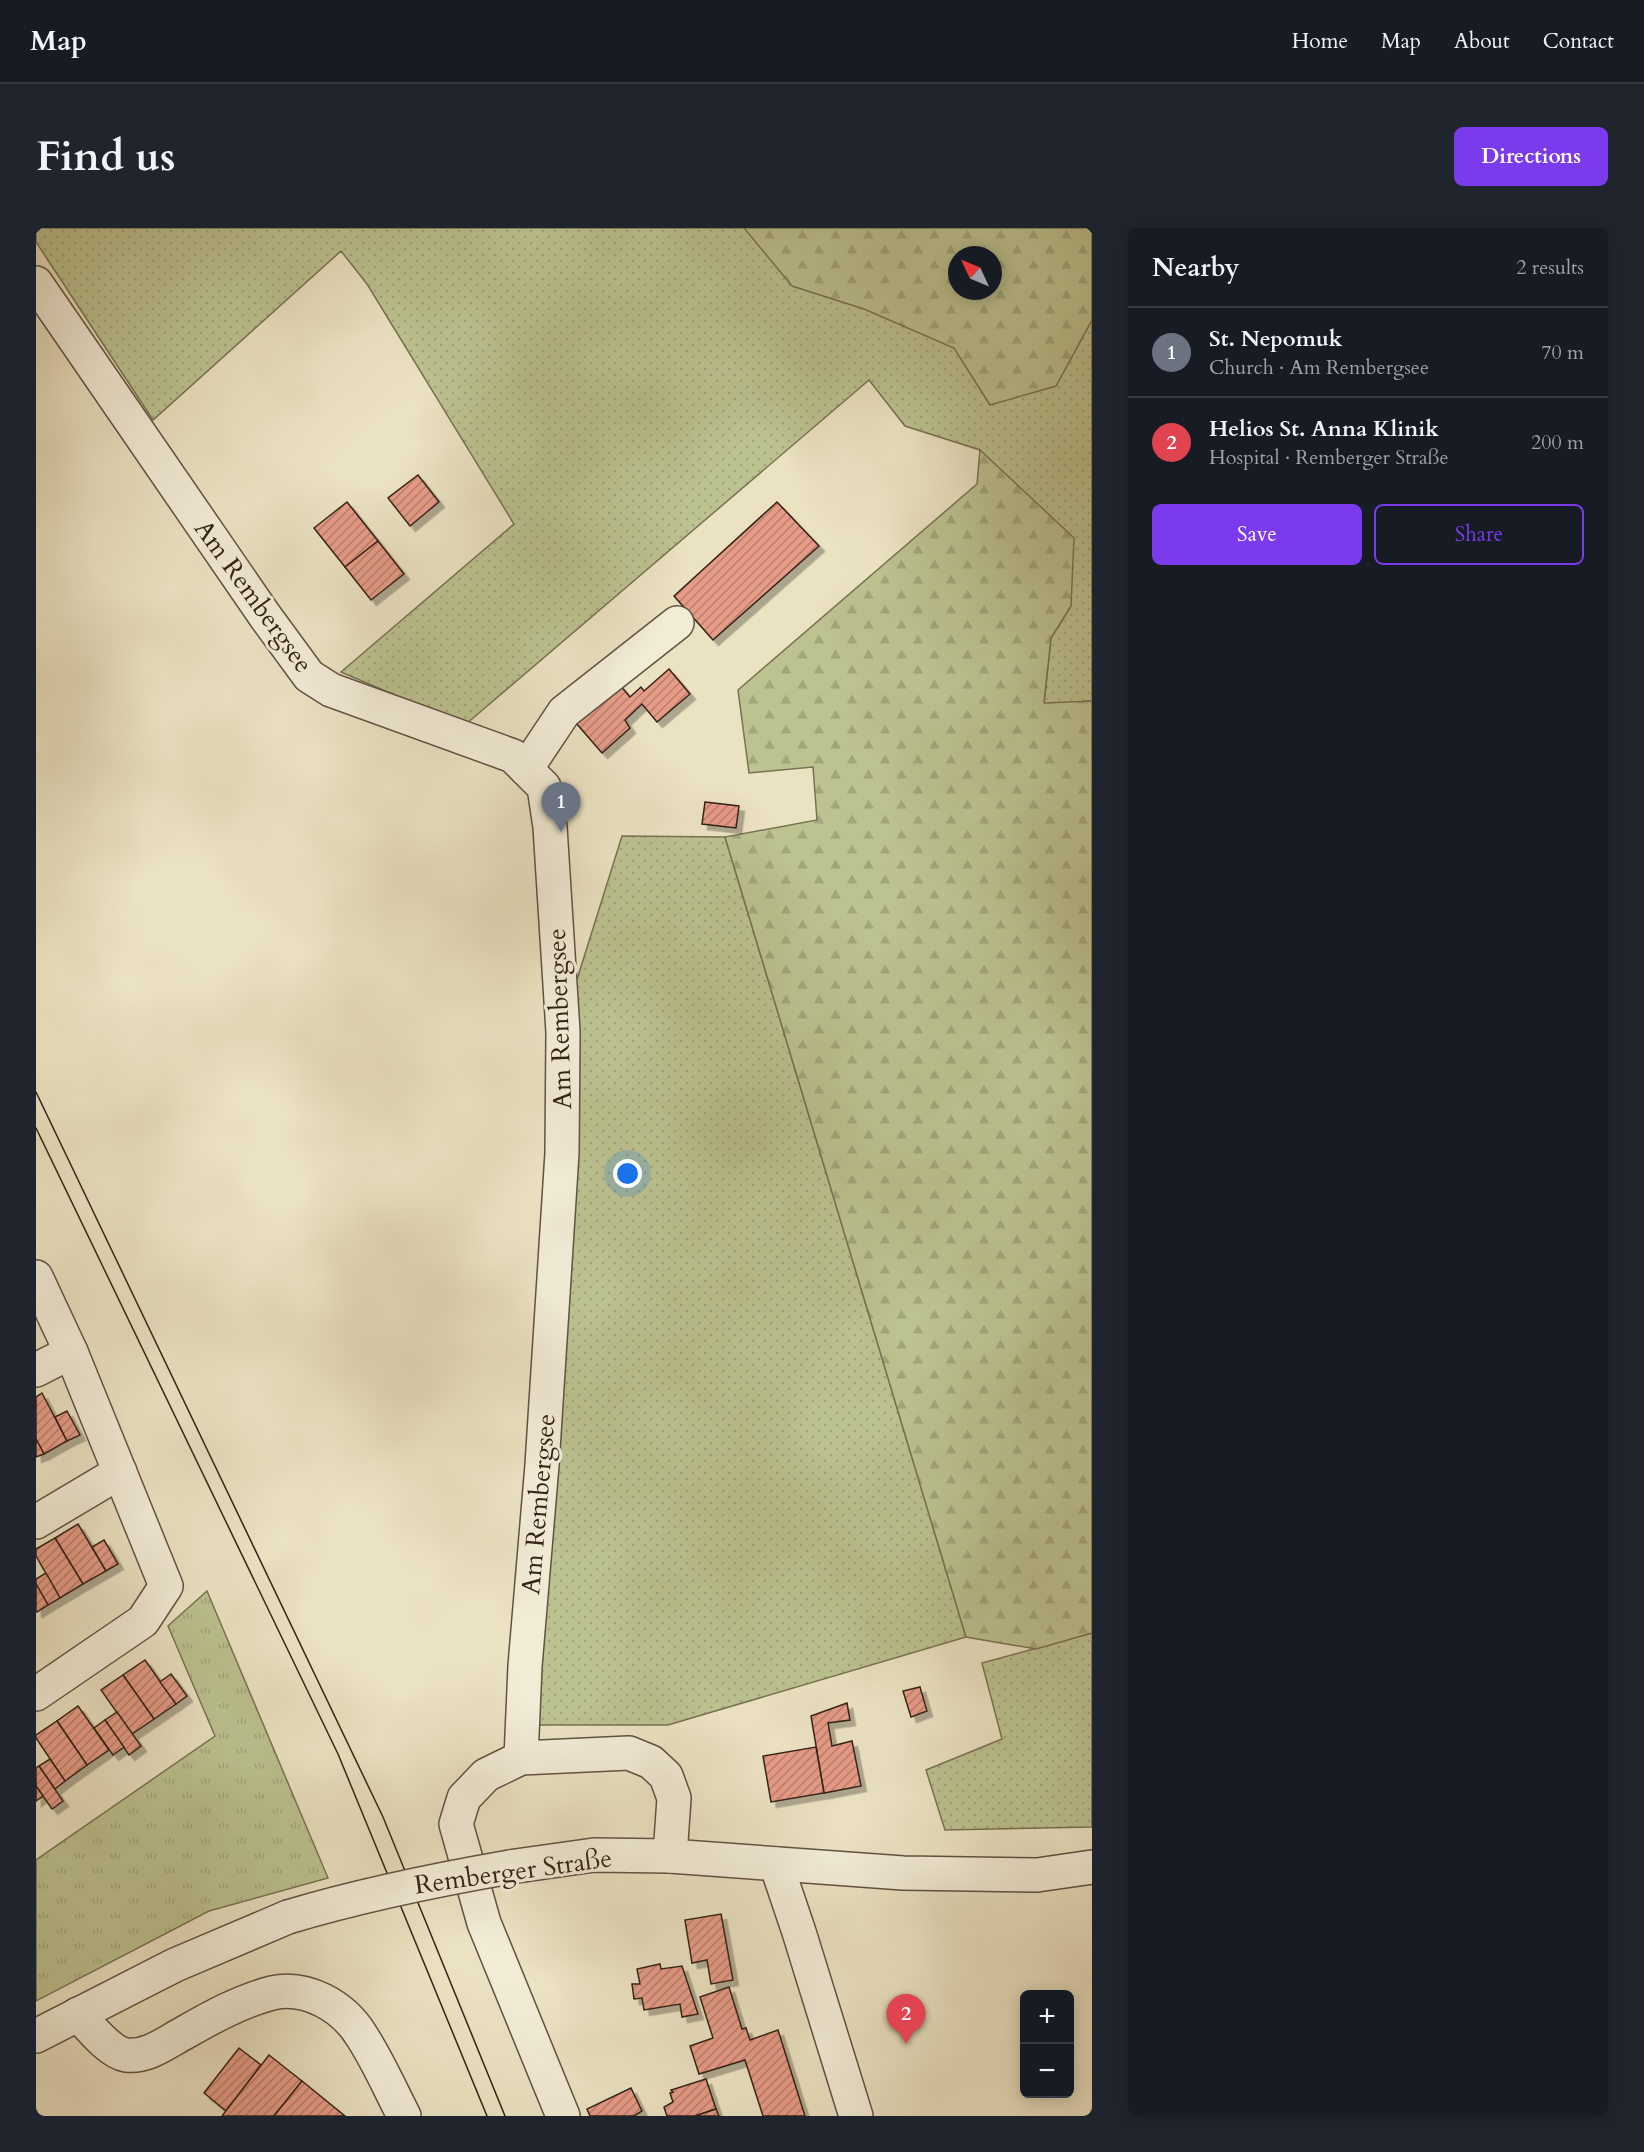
<!DOCTYPE html>
<html lang="en">
<head>
<meta charset="utf-8">
<style>
  body { margin:0; font-family:Cardo,serif; background:#20242c; color:#f1f3f6 }
  .controls { position:absolute; right:18px; bottom:18px; display:grid; overflow:hidden; border-radius:9px; box-shadow:0 3px 15px #0003 }
  .controls button { width:54px; height:54px; display:grid; place-items:center; padding:0; border:0; border-bottom:2px solid #363941; background:#171b24; color:#f1f3f6; font:30px sans-serif }
  .compass { position:absolute; left:912px; top:18px; width:54px; height:54px; border-radius:50%; background:#171b24; box-shadow:0 3px 15px #0003; rotate:314deg }
  .you { position:absolute; left:592px; top:946px; width:21px; height:21px; margin:-15px; border:4px solid #fff; border-radius:50%; background:#1a73e8; box-shadow:0 0 0 9px #1a73e833 }
  .badge { display:grid; place-items:center; width:39px; height:39px; border-radius:50%; background:#7c3aed; color:#fff; font-size:20px; font-weight:700 }
  .pin { position:absolute; translate:-50% -50px; filter:drop-shadow(0 2px 3px #0008) }
  .pin::after { content:''; position:absolute; top:32px; width:21px; height:18px; background:inherit; clip-path:polygon(0 0,100% 0,50% 100%) }
  .list { margin:0; padding:0; list-style:none }
  h2 { display:flex; justify-content:space-between; align-items:center; height:78px; margin:0; padding:0 24px; font-size:26px }
  h2 small { font-size:20px; font-weight:400; color:#9ea1a6 }
  .list li { display:grid; grid-template-columns:39px 1fr auto; gap:18px; align-items:center; box-sizing:border-box; height:90px; padding:0 24px; border-top:2px solid #363941 }
  .list b { display:block; font-size:22px; white-space:nowrap }
  .list p { margin:0; font-size:20px; white-space:nowrap; color:#9ea1a6 }
  .list em { font-size:20px; font-style:normal; color:#9ea1a6 }
  .actions { display:flex; gap:12px; padding:18px 24px }
  .actions a { flex:1; padding:14px 0; border:2px solid #7c3aed; border-radius:9px; text-align:center; font-size:21px; color:#7c3aed }
  .actions .main { background:#7c3aed; color:#fff }
  .map { position:relative; flex:none; width:1056px; height:1888px; overflow:hidden; border-radius:9px }
  header { display:flex; align-items:center; gap:36px; box-sizing:border-box; height:84px; padding:0 30px; background:#171b24; border-bottom:2px solid #363941 }
  header strong { font-size:28px }
  nav { display:flex; gap:33px; margin-inline-start:auto; font-size:21px }
  .intro { display:flex; align-items:center; justify-content:space-between; box-sizing:border-box; height:144px; padding:0 36px }
  h1 { margin:0; font-size:42px }
  .button { padding:15px 27px; border-radius:9px; background:#7c3aed; color:#fff; font-size:21px; font-weight:700 }
  main { display:flex; gap:36px; padding:0 36px }
  aside { flex:1; background:#171b24; border-radius:9px; box-shadow:0 3px 15px #0003 }
  .map>svg:first-child { display:block }
</style>
</head>
<body>
<header>
<strong>Map</strong>
<nav><a>Home</a><a>Map</a><a>About</a><a>Contact</a></nav>
</header>
<div class="intro"><h1>Find us</h1><a class="button">Directions</a></div>
<main>
<div class="map">
<svg width="1056" height="1888" viewBox="0 0 1056 1888">
  <defs>
    <pattern id="grass-dots" width="8" height="8" patternUnits="userSpaceOnUse" patternTransform="scale(1.5)"><rect width="8" height="8" fill="#bcc290"/><path d="M2 2h.1M6 6h.1" fill="none" stroke="#a2a67b" stroke-width="1.8" stroke-linecap="round"/></pattern>
    <pattern id="forest-firs" width="22" height="20" patternUnits="userSpaceOnUse" patternTransform="scale(1.5)"><rect width="22" height="20" fill="#bcc290"/><path d="M5 1l3.5 6h-7zM16 11l3.5 6h-7z" fill="#a2a67b"/></pattern>
    <pattern id="park-tufts" width="24" height="20" patternUnits="userSpaceOnUse" patternTransform="scale(1.5)"><rect width="24" height="20" fill="#bcc290"/><path d="M3 7l-1-3M5 7V3M7 7l1-3M15 17l-1-3M17 17v-4M19 17l1-3" fill="none" stroke="#a2a67b"/></pattern>
    <pattern id="building-hatch" width="6" height="6" patternUnits="userSpaceOnUse" patternTransform="scale(1.5)"><rect width="6" height="6" fill="#e69b87"/><path d="M-1 1l2-2M0 6l6-6M5 7l2-2" fill="none" stroke="#bb7e6d"/></pattern>
    <filter id="shadow"><feDropShadow dx="5.5" dy="5.5" stdDeviation="0" flood-color="#0004"/></filter>
  </defs>
  <rect width="100%" height="100%" fill="#ebe2c2"/>
  <filter id="stains"><feTurbulence type="fractalNoise" baseFrequency=".00333" numOctaves="4"/><feColorMatrix values="0 0 0 0 .2 0 0 0 0 .09 0 0 0 0 .02 0 0 0 .5 -.17"/></filter>
  <radialGradient id="worn" r=".72"><stop offset=".6" stop-color="#630" stop-opacity="0"/><stop offset="1" stop-color="#630" stop-opacity=".3"/></radialGradient>
  <g fill="url(#grass-dots)" stroke="#787254" stroke-width="1.5" fill-rule="evenodd">
    <path d="M 0,0 L 1056,0 L 1056,473 L 1008,476 L 1015,410 L 1035,378 L 944,222 L 869,198 L 833,152 L 429,497 L 305,444 L 478,296 L 331,56 L 305,23 L 117,192 L 0,14 ZM 921,27 L 957,27 L 957,63 L 921,63 Z"/>
    <path d="M 586,608 L 689,609 L 930,1409 L 632,1497 L 495,1497 L 533,777 Z"/>
    <path d="M 1056,1405 L 1056,1599 L 909,1602 L 890,1542 L 966,1511 L 946,1435 Z"/>
  </g>
  <g fill="url(#forest-firs)" stroke="#787254" stroke-width="1.5" fill-rule="evenodd">
    <path d="M 708,0 L 1056,0 L 1056,92 L 1020,158 L 954,177 L 918,120 L 828,81 L 756,58 ZM 921,27 L 957,27 L 957,63 L 921,63 Z"/>
    <path d="M 944,222 L 1038,310 L 1035,378 L 1015,410 L 1008,475 L 1056,473 L 1056,1405 L 1000,1421 L 930,1409 L 689,609 L 781,592 L 777,539 L 713,545 L 702,462 L 941,256 Z"/>
  </g>
  <path fill="url(#park-tufts)" stroke="#787254" stroke-width="1.5" d="M 171,1363 L 292,1650 L 173,1683 L 0,1773 L 0,1632 L 179,1508 L 132,1398 Z"/>
  <g fill="url(#building-hatch)" stroke="#332217" stroke-width="1.5" filter="url(#shadow)">
    <path d="M 382,247 L 403,274 L 374,298 L 352,270 Z"/>
    <path d="M 311,274 L 342,313 L 309,339 L 278,300 Z"/>
    <path d="M 741,274 L 783,318 L 677,412 L 638,368 Z"/>
    <path d="M 342,313 L 368,346 L 335,372 L 309,339 Z"/>
    <path d="M 633,441 L 654,466 L 621,494 L 606,476 L 589,492 L 594,500 L 566,525 L 540,495 L 583,456 L 594,469 L 605,459 L 608,463 Z"/>
    <path d="M 669,574 L 703,578 L 700,600 L 666,596 Z"/>
    <path d="M 6,1165 L 31,1213 L 8,1226 L 0,1211 L 0,1169 Z"/>
    <path d="M 31,1183 L 44,1207 L 31,1213 L 19,1189 Z"/>
    <path d="M 0,1211 L 8,1226 L 0,1229 Z"/>
    <path d="M 42,1296 L 70,1343 L 47,1356 L 19,1310 Z"/>
    <path d="M 19,1310 L 47,1356 L 24,1370 L 0,1328 L 0,1321 Z"/>
    <path d="M 68,1312 L 82,1336 L 70,1343 L 56,1319 Z"/>
    <path d="M 10,1345 L 24,1370 L 12,1377 L 0,1356 L 0,1351 Z"/>
    <path d="M 0,1356 L 12,1377 L 1,1384 L 0,1383 Z"/>
    <path d="M 109,1432 L 140,1476 L 118,1491 L 87,1447 Z"/>
    <path d="M 135,1446 L 151,1468 L 140,1476 L 124,1454 Z"/>
    <path d="M 87,1447 L 118,1491 L 96,1506 L 65,1462 Z"/>
    <path d="M 884,1459 L 891,1483 L 875,1489 L 867,1463 Z"/>
    <path d="M 811,1475 L 814,1492 L 792,1495 L 796,1518 L 816,1513 L 825,1558 L 788,1565 L 775,1488 Z"/>
    <path d="M 42,1478 L 73,1522 L 51,1537 L 21,1493 Z"/>
    <path d="M 81,1484 L 105,1518 L 93,1527 L 69,1492 Z"/>
    <path d="M 69,1492 L 88,1519 L 77,1527 L 58,1500 Z"/>
    <path d="M 21,1493 L 51,1537 L 29,1553 L 0,1510 L 0,1507 Z"/>
    <path d="M 780,1519 L 788,1565 L 735,1574 L 727,1528 Z"/>
    <path d="M 14,1531 L 29,1553 L 19,1561 L 3,1538 Z"/>
    <path d="M 3,1538 L 27,1573 L 16,1581 L 0,1558 L 0,1540 Z"/>
    <path d="M 0,1558 L 7,1568 L 0,1573 Z"/>
    <path d="M 685,1686 L 697,1752 L 675,1756 L 671,1732 L 656,1735 L 649,1692 Z"/>
    <path d="M 624,1736 L 625,1741 L 646,1738 L 662,1786 L 646,1789 L 644,1776 L 608,1782 L 606,1770 L 598,1771 L 596,1756 L 604,1756 L 601,1741 Z"/>
    <path d="M 693,1759 L 706,1801 L 710,1800 L 714,1812 L 742,1802 L 769,1888 L 727,1888 L 709,1832 L 663,1846 L 654,1818 L 677,1810 L 664,1769 Z"/>
    <path d="M 203,1820 L 225,1837 L 190,1883 L 168,1865 Z"/>
    <path d="M 233,1827 L 266,1853 L 238,1888 L 186,1888 Z"/>
    <path d="M 670,1851 L 680,1881 L 659,1888 L 631,1888 L 628,1879 L 637,1874 L 634,1865 L 637,1864 L 635,1862 Z"/>
    <path d="M 266,1853 L 309,1888 L 238,1888 Z"/>
    <path d="M 595,1860 L 606,1883 L 598,1888 L 554,1888 L 551,1881 Z"/>
    <path d="M 680,1881 L 683,1888 L 659,1888 Z"/>
  </g>
  <g fill="none" stroke-linecap="round" stroke-linejoin="round">
    <g stroke="#615242" stroke-width="36">
      <g id="minor">
        <path d="M 0,55 L 229,388 L 273,448 L 295,462 L 477,528 L 508,559 L 514,599 L 527,804 L 526,925 L 506,1237 L 489,1438 L 485,1530"/>
        <path d="M 490,541 L 528,484 L 641,395"/>
        <path d="M 0,1049 L 35,1124 L 130,1358 L 107,1393 L 0,1466"/>
        <path d="M 0,1142 L 35,1124"/>
        <path d="M 0,1294 L 84,1244"/>
        <path d="M 740,1636 L 763,1704 L 820,1888"/>
        <path d="M 474,1639 L 558,1627 L 634,1628 L 867,1645 L 1001,1647 L 1056,1639"/>
        <path d="M 42,1786 C 53,1798 73,1824 90,1827 C 111,1830 131,1814 148,1805 C 176,1789 205,1773 236,1765 C 270,1757 307,1778 325,1807 C 342,1833 354,1861 368,1888"/>
        <path d="M 0,1808 L 139,1737 L 252,1689"/>
        <path d="M 527,1888 L 448,1695 L 420,1596 L 428,1570 L 450,1547 L 485,1530 L 593,1525 L 615,1534 L 630,1548 L 638,1570 L 634,1628"/>
      </g>
    </g>
    <use href="#minor" stroke="#f2ecd7" stroke-width="33"/>
    <g stroke="#332217" stroke-width="1.5">
      <path d="M 0,864 L 347,1589 L 469,1888"/>
      <path d="M 0,900 L 302,1526 L 451,1888"/>
    </g>
    <g stroke="#615242" stroke-width="36" stroke-linecap="butt">
      <path id="minor-bridge" d="M 252,1689 C 325,1667 399,1652 474,1639"/>
    </g>
    <use href="#minor-bridge" stroke="#f2ecd7" stroke-width="33"/>
  </g>
  <g text-anchor="middle" stroke-width="6" stroke-linejoin="round" paint-order="stroke">
    <g font-size="26" fill="#332217" stroke="#f2ecd7">
      <text transform="translate(218 368) rotate(54)" y="9">Am Rembergsee</text>
      <text transform="translate(523 791) rotate(-92)" y="9">Am Rembergsee</text>
      <text transform="translate(502 1276) rotate(-85)" y="9">Am Rembergsee</text>
      <text transform="translate(477 1643) rotate(-8)" y="9">Remberger Straße</text>
    </g>
  </g>
  <rect width="100%" height="100%" filter="url(#stains)"/>
  <rect width="100%" height="100%" fill="url(#worn)"/>
</svg>
<div class="controls">
<button>+</button>
<button>−</button>
</div>
<svg class="compass" viewBox="-18 -18 36 36"><path d="M0-13l5 13h-10z" fill="#e53935"/><path d="M0 13l5-13h-10z" fill="#9ea1a6"/></svg>
<div class="you"></div>
<div class="pin badge" style="left:525px;top:604px;background:#6b7280">1</div>
<div class="pin badge" style="left:870px;top:1816px;background:#e0444e">2</div>
</div>
<aside>
<h2>Nearby<small>2 results</small></h2>
<ul class="list">
<li><span class="badge" style="background:#6b7280">1</span><div><b>St. Nepomuk</b><p>Church · Am Rembergsee</p></div><em>70 m</em></li>
<li><span class="badge" style="background:#e0444e">2</span><div><b>Helios St. Anna Klinik</b><p>Hospital · Remberger Straße</p></div><em>200 m</em></li>
</ul>
<div class="actions"><a class="main">Save</a><a>Share</a></div>
</aside>
</main>
</body>
</html>
